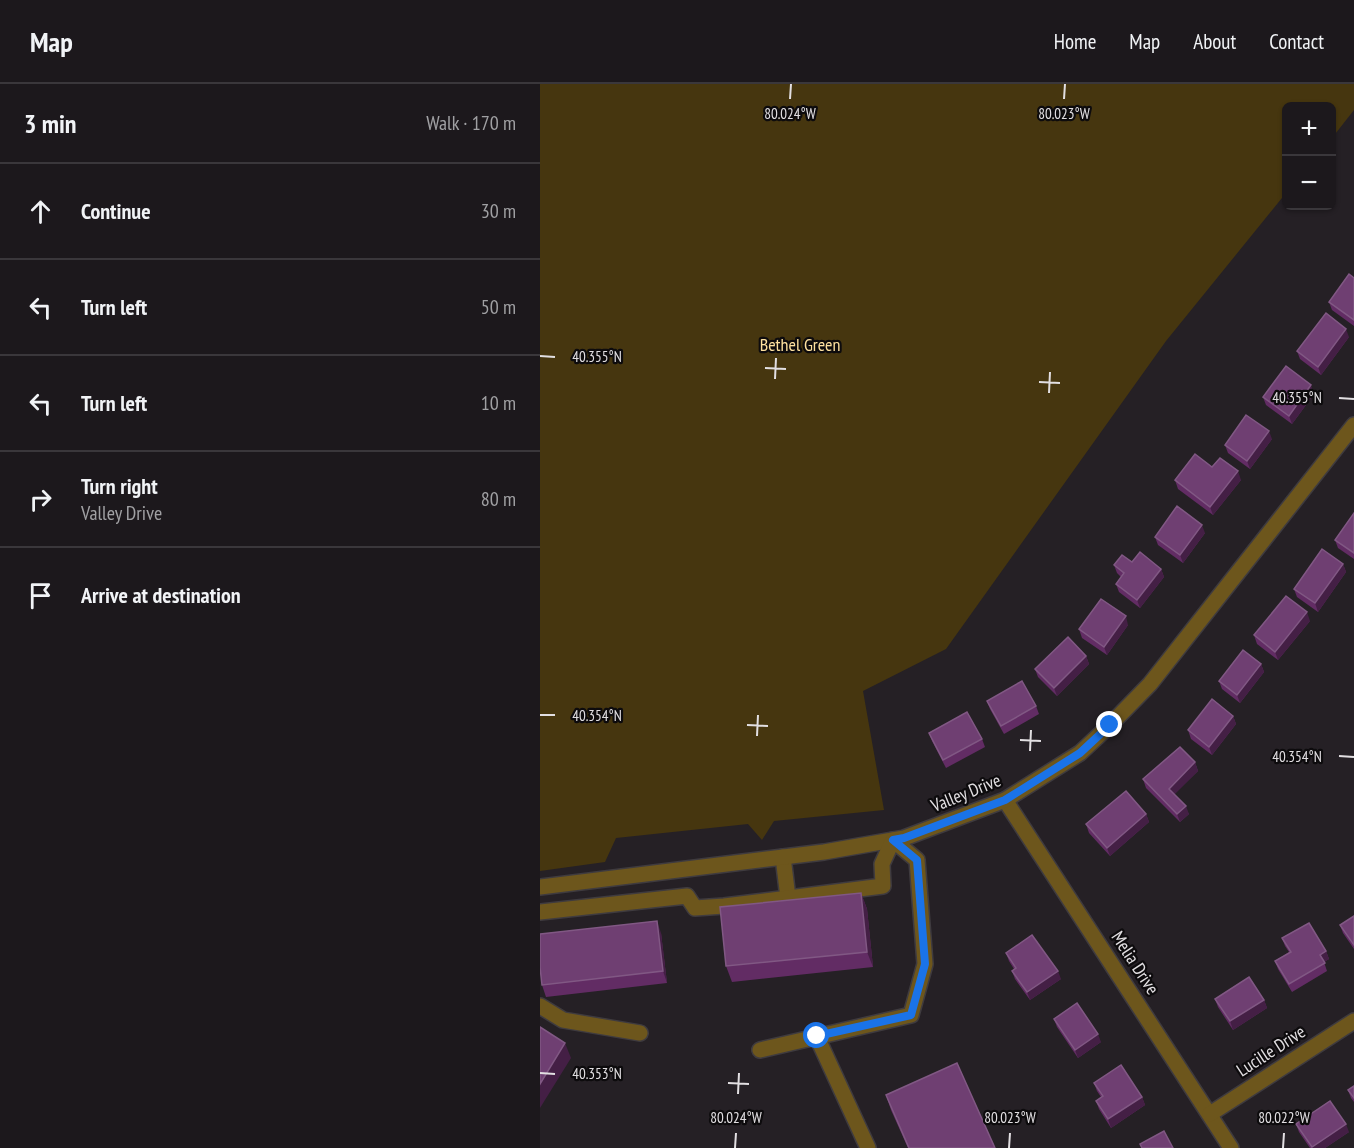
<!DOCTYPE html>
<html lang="en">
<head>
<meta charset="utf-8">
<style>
  body { margin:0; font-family:"PT Sans Narrow",sans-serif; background:#252125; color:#f1f3f6 }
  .controls { position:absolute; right:18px; top:18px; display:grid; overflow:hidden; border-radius:9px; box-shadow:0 2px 4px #0004 }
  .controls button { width:54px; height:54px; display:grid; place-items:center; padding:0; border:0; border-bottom:2px solid #3a373b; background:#1c181c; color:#f1f3f6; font:30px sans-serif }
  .stop { position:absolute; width:18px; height:18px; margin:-14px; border:4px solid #1a73e8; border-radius:50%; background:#fff }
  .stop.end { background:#1a73e8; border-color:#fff; box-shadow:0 2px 6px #0008 }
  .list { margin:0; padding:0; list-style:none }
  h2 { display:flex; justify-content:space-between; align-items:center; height:78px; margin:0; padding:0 24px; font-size:26px }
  h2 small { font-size:20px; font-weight:400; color:#a0a0a3 }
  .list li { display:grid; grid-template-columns:39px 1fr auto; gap:18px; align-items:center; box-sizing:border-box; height:96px; padding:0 24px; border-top:2px solid #3a373b }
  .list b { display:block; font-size:22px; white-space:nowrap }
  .list p { margin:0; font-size:20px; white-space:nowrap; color:#a0a0a3 }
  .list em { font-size:20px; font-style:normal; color:#a0a0a3 }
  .icon { flex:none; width:33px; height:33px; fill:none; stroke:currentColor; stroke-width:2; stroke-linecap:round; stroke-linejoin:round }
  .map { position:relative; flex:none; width:814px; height:1064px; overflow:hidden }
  header { display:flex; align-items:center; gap:36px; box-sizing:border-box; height:84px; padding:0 30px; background:#1c181c; border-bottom:2px solid #3a373b }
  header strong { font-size:28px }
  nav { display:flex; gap:33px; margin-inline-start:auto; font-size:21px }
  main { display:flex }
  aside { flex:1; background:#1c181c }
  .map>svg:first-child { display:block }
</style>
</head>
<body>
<header>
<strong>Map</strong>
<nav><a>Home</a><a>Map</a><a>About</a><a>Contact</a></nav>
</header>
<main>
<aside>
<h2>3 min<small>Walk · 170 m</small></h2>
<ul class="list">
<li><svg class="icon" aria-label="ahead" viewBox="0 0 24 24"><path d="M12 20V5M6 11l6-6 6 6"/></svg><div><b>Continue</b></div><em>30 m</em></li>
<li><svg class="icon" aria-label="left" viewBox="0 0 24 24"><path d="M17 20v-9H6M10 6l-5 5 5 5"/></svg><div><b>Turn left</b></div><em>50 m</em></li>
<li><svg class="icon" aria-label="left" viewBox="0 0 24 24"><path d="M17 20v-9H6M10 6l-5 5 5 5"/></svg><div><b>Turn left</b></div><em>10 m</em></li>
<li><svg class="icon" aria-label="right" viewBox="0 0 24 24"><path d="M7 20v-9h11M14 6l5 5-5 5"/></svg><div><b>Turn right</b><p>Valley Drive</p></div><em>80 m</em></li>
<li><svg class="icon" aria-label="arrive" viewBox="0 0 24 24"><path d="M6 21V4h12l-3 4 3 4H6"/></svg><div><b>Arrive at destination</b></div></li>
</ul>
</aside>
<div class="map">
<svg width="814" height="1064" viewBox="0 0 814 1064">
  <rect width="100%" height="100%" fill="#252025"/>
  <path fill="#46360f" d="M 0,0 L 814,0 L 814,26 L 792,54 L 792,22 L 746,22 L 746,109 L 626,257 L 406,565 L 323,607 L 344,726 L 234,737 L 222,756 L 208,740 L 76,754 L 65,778 L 0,787 Z"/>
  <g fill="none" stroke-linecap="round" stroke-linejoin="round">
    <g stroke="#3f3b3f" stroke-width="18">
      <g id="minor">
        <path d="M 465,716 L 691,1064"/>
        <path d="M 243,773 L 248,814"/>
        <path d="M 0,803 L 284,768 L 364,754 L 465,716 L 540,669 L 570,641 L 610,600 L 814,341"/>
        <path d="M 0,828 L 147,812 L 155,824 L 184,822 L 343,802 L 342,780 L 353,756 L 377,776 L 385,880 L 371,931 L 220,966"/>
        <path d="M 0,922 L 23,936 L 100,949"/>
        <path d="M 277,953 L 328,1064"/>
        <path d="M 670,1030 L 814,937"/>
      </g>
    </g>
    <use href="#minor" stroke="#6d561c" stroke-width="15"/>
  </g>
  <g fill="#622c64">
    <path d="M 814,194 L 814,242 L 792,226 L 789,218 Z"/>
    <path d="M 809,253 L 781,291 L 760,275 L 757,267 Z"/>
    <path d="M 774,310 L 752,340 L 726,321 L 723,313 Z"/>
    <path d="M 732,355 L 710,385 L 688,369 L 685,361 Z"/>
    <path d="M 672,383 L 701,396 L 673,431 L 638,405 L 635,396 Z"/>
    <path d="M 814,429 L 814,475 L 798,464 L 795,456 Z"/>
    <path d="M 665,449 L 643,479 L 618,461 L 615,453 Z"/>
    <path d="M 592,478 L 621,485 L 624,493 L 600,524 L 579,508 L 576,500 L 581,493 L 577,489 L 574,481 Z"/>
    <path d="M 803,480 L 806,488 L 778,528 L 757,513 L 754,505 Z"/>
    <path d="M 770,537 L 738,576 L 717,560 L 714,551 Z"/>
    <path d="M 588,541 L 567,571 L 542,554 L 539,545 Z"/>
    <path d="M 546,572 L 549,580 L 517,612 L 498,593 L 495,585 Z"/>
    <path d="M 721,580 L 724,588 L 700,619 L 682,605 L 679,597 Z"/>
    <path d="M 447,617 L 496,622 L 499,630 L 464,650 L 450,625 Z"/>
    <path d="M 693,632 L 696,640 L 672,671 L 651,655 L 648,646 Z"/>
    <path d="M 389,649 L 442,655 L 445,663 L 406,684 L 392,657 Z"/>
    <path d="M 655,678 L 658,687 L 634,710 L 649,730 L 640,738 L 606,704 L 603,695 Z"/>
    <path d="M 606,730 L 609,738 L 570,772 L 549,749 L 546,740 Z"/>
    <path d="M 321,809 L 327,825 L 333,883 L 192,898 L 186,882 Z"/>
    <path d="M 814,832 L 814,865 L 803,849 L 800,841 Z"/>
    <path d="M 121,849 L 127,899 L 6,913 L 2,901 Z"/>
    <path d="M 742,854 L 786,867 L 789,875 L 784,878 L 787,887 L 752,908 L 738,885 L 735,877 L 749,868 L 745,862 Z"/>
    <path d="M 466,869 L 521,895 L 490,916 L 475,895 L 472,887 L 474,885 L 469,877 Z"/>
    <path d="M 675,915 L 724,916 L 727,924 L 693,946 L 678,923 Z"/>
    <path d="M 514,935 L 561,958 L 538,974 L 517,943 Z"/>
    <path d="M 554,999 L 602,1013 L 605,1021 L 571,1044 L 559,1025 L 556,1017 L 561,1013 L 557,1007 Z"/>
    <path d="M 814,1002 L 814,1018 L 811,1014 L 808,1006 Z"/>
    <path d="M 346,1011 L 455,1064 L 368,1064 L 351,1026 Z"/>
    <path d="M 756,1040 L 809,1048 L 785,1064 L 770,1064 L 759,1048 Z"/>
  </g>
  <g fill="#441f45">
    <path d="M 806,245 L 809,253 L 781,291 L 778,283 Z"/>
    <path d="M 771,301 L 774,310 L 752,340 L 749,332 Z"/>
    <path d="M 729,347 L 732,355 L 710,385 L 707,377 Z"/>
    <path d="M 698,387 L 701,396 L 673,431 L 670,423 Z"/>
    <path d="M 662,441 L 665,449 L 643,479 L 640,471 Z"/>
    <path d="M 803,480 L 806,488 L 778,528 L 775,519 Z"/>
    <path d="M 621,485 L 624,493 L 600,524 L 597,516 Z"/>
    <path d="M 767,528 L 770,537 L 738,576 L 735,568 Z"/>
    <path d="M 586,532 L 588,541 L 567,571 L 564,563 Z"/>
    <path d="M 546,572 L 549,580 L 517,612 L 514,604 Z"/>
    <path d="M 721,580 L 724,588 L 700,619 L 697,611 Z"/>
    <path d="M 693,632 L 696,640 L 672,671 L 669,663 Z"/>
    <path d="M 655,678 L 658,687 L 632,713 L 629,705 Z"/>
    <path d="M 646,722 L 649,730 L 640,738 L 637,730 Z"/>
    <path d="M 606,730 L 609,738 L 570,772 L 567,764 Z"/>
    <path d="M 321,809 L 327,825 L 333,883 L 327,868 Z"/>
    <path d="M 117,837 L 121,849 L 127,899 L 123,887 Z"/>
    <path d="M 786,867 L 789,875 L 783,879 L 780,871 Z"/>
    <path d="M 518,887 L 521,895 L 490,916 L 487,908 Z"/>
    <path d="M 724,916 L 727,924 L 693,946 L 690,937 Z"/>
    <path d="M 558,950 L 561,958 L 538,974 L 535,966 Z"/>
    <path d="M 25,959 L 31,974 L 0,1024 L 0,1000 Z"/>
    <path d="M 602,1013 L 605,1021 L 571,1044 L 568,1035 Z"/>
    <path d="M 806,1040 L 809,1048 L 785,1064 L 772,1064 L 772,1063 Z"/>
  </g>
  <g fill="#6f3f72" stroke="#815884" stroke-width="1.5">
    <path d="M 809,190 L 814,194 L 814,236 L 789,218 Z"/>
    <path d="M 786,229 L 806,245 L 778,283 L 757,267 Z"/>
    <path d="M 746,282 L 771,301 L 749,332 L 723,313 Z"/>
    <path d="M 706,331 L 729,347 L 707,377 L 685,361 Z"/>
    <path d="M 655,370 L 672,383 L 680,374 L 698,387 L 670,423 L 635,396 Z"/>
    <path d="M 637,422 L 662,441 L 640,471 L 615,453 Z"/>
    <path d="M 814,429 L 814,469 L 795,456 Z"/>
    <path d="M 782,465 L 803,480 L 775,519 L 754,505 Z"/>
    <path d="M 600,468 L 621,485 L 597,516 L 576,500 L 584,489 L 574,481 L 582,471 L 592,478 Z"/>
    <path d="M 746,512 L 767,528 L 735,568 L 714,551 Z"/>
    <path d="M 561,515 L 586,532 L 564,563 L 539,545 Z"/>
    <path d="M 528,553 L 546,572 L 514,604 L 495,585 Z"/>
    <path d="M 703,566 L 721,580 L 697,611 L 679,597 Z"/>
    <path d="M 482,597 L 496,622 L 461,642 L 447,617 Z"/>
    <path d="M 672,615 L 693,632 L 669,663 L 648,646 Z"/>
    <path d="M 427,628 L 442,655 L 403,676 L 389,649 Z"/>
    <path d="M 640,663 L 655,678 L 629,705 L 646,722 L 637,730 L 603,695 Z"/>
    <path d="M 586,707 L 606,730 L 567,764 L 546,740 Z"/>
    <path d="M 321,809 L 327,868 L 186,882 L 180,823 Z"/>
    <path d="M 814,832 L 814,861 L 800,841 Z"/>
    <path d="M 117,837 L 123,887 L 2,901 L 0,883 L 0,850 Z"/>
    <path d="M 769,839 L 786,867 L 780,871 L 785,879 L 749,900 L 735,877 L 751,868 L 742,854 Z"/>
    <path d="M 492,851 L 518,887 L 487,908 L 472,887 L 476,884 L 466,869 Z"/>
    <path d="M 709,893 L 724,916 L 690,937 L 675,915 Z"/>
    <path d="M 537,919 L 558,950 L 535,966 L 514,935 Z"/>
    <path d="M 0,943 L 25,959 L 0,1000 Z"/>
    <path d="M 417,979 L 455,1064 L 369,1064 L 346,1011 Z"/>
    <path d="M 581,981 L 602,1013 L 568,1035 L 556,1017 L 563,1012 L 554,999 Z"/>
    <path d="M 814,1002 L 814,1014 L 808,1006 Z"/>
    <path d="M 790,1017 L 806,1040 L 772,1063 L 756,1040 Z"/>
    <path d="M 624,1047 L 633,1064 L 602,1064 L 600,1060 Z"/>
  </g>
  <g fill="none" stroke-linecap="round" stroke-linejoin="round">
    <path stroke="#1a73e8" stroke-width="8" d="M 277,952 L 371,931 L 385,880 L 377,776 L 353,756 L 364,754 L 465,716 L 540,669 L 570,641"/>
  </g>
  <path fill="none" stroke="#e2dfe2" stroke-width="2" d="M 250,15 L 251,0M 524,15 L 525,0M 0,272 L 15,273M 225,284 L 246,285M 235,295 L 236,274M 499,298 L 520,299M 509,309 L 510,288M 799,314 L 814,315M 0,631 L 15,631M 207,641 L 228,642M 217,652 L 218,631M 480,656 L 501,657M 490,667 L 491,646M 799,672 L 814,673M 0,989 L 15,990M 188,999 L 209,1000M 198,1010 L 199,989M 195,1064 L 196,1049M 469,1064 L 470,1049M 743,1064 L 744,1049"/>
  <g text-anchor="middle" stroke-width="4.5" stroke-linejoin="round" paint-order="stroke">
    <g font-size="18" fill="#fee19f" stroke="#0d0b0d">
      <text x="260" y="267">Bethel Green</text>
    </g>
    <g font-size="18" fill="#e2dfe2" stroke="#0d0b0d">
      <text transform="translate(426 709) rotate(-22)" y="6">Valley Drive</text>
      <text transform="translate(595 879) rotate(57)" y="6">Melia Drive</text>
      <text transform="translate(731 967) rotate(-33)" y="6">Lucille Drive</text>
    </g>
  </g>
  <g font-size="15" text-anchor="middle" fill="#e2dfe2" stroke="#0d0b0d" stroke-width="4.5" stroke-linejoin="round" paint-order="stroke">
    <text x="250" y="35">80.024°W</text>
    <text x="524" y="35">80.023°W</text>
    <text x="57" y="278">40.355°N</text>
    <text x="757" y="319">40.355°N</text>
    <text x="57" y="637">40.354°N</text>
    <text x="757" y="678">40.354°N</text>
    <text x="57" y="995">40.353°N</text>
    <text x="196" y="1039">80.024°W</text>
    <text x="470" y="1039">80.023°W</text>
    <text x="744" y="1039">80.022°W</text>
  </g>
</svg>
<div class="controls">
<button>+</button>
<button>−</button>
</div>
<div class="stop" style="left:277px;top:952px"></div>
<div class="stop end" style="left:570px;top:641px"></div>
</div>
</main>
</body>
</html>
